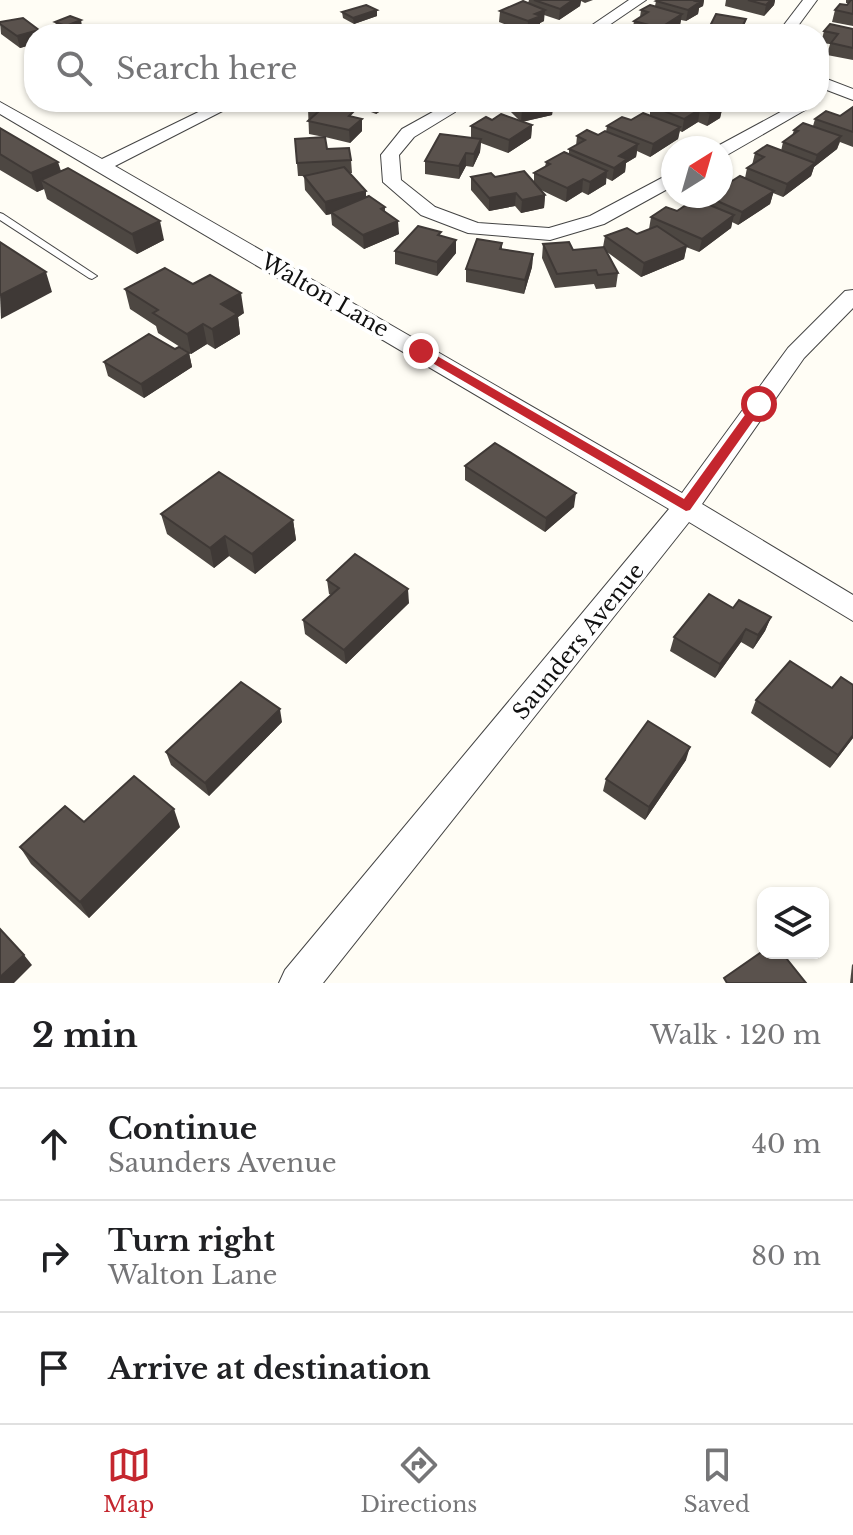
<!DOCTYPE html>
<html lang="en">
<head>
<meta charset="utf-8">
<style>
  body { margin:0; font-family:"Libre Baskerville",serif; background:#f2f2f2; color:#202124 }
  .controls { position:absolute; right:24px; bottom:24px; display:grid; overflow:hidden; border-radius:16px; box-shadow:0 2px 6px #0004 }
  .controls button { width:72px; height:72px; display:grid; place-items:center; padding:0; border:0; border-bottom:2px solid #e0e0e0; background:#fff; color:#202124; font:40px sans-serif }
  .compass { position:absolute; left:661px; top:136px; width:72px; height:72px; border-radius:50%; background:#fff; box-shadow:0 2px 6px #0004; rotate:37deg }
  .stop { position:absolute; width:24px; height:24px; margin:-18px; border:6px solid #c4262e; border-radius:50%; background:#fff }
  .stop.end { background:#c4262e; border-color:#fff; box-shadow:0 2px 8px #0008 }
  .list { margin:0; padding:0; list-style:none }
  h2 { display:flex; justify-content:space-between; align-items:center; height:104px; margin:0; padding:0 32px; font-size:34px }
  h2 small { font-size:26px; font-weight:400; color:#757577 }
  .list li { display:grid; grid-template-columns:52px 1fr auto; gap:24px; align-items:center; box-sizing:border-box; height:112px; padding:0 32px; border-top:2px solid #e0e0e0 }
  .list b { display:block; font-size:30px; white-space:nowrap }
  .list p { margin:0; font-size:26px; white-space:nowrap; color:#757577 }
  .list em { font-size:26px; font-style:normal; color:#757577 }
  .icon { flex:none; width:44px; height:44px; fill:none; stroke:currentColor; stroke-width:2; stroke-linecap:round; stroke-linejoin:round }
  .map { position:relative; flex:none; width:853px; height:983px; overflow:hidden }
  .search { position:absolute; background:#fff; box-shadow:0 2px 6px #0004; left:24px; right:24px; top:24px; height:88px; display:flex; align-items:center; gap:20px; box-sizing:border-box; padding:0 28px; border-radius:32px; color:#757577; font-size:30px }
  .sheet { height:440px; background:#fff }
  nav { display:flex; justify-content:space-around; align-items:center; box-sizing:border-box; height:112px; border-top:2px solid #e0e0e0; background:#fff; font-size:22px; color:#757577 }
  nav a { display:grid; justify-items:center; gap:4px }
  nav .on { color:#c4262e }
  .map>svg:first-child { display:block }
</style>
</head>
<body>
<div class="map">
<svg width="853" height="983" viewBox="0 0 853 983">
  <rect width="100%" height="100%" fill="#fffdf5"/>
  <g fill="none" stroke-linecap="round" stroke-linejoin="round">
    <g stroke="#444" stroke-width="2">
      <path id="service" d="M 0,213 L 3,214 L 97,276 L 92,279 L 89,278 L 0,220 Z"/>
    </g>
    <g stroke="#444" stroke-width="2">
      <g id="minor">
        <path d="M 629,0 L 646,0 L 596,34 L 579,34 Z"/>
        <path d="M 803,0 L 817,0 L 792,34 L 777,34 Z"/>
        <path d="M 819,76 L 853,89 L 853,100 L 819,87 Z"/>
        <path d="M 0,102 L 102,159 L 219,102 L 240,102 L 115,166 L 682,493 L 788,348 L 845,291 L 853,290 L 853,308 L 804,358 L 702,504 L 853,595 L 853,621 L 689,522 L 323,983 L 279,983 L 285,970 L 669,509 L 0,114 Z"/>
        <path d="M 799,102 L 819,102 L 727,155 L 721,156 L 721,148 L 714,148 Z"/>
        <path d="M 449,103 L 455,104 L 457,108 L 455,112 L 414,137 L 399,155 L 401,180 L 435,207 L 478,223 L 549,228 L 590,216 L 673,172 L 673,186 L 604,224 L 550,240 L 468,233 L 421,215 L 383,182 L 381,155 L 402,129 Z"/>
      </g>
    </g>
    <use href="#service" fill="#fff" fill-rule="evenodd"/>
    <use href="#minor" fill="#fff" fill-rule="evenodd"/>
  </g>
  <g fill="#4d4742">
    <path d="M 529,0 L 593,0 L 585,3 L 581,1 L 580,6 L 559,20 L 544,15 L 544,21 L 540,23 L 540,28 L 527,33 L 499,22 L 500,11 L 528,3 Z"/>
    <path d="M 658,0 L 704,0 L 703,6 L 699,8 L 698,14 L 686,21 L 681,20 L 680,25 L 667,34 L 632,33 L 634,21 L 640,17 L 641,10 L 655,6 L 656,1 Z"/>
    <path d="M 726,0 L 775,0 L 774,5 L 764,16 L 725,6 Z"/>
    <path d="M 846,0 L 853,0 L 853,26 L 832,22 L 835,10 L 847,5 L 849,3 L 846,3 Z"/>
    <path d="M 342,12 L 377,16 L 354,24 L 343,18 Z"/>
    <path d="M 746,19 L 744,28 L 749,28 L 747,34 L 708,34 L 708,30 Z"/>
    <path d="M 0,22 L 34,34 L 34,44 L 20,48 L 1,34 Z"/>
    <path d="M 55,22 L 82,26 L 67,32 L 57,27 Z"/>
    <path d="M 853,29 L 853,60 L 827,55 L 830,44 L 821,43 L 824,31 Z"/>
    <path d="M 345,102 L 394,102 L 376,114 Z"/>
    <path d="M 490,102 L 553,102 L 552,115 L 522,122 L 532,125 L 531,138 L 508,153 L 481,143 L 480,152 L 473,167 L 466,166 L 459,179 L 425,174 L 425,161 L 471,138 L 471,126 L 492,120 L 520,121 L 508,109 L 498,111 Z"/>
    <path d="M 649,102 L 744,102 L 743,105 L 732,112 L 722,109 L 720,118 L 707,126 L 698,122 L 682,132 L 680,131 L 678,139 L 650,157 L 637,151 L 636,157 L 626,163 L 625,172 L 612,181 L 606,178 L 606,184 L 588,195 L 582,192 L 566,202 L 541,190 L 545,195 L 544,208 L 521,213 L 515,206 L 489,211 L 471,190 L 471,177 L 495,177 L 534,182 L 534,173 L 545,167 L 546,162 L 569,154 L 569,149 L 576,146 L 577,136 L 598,135 L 606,132 L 607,126 L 650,115 L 650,112 L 648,111 Z"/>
    <path d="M 853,107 L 853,147 L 840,142 L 837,149 L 814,167 L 811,176 L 783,197 L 773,193 L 770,204 L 738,225 L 732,222 L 731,228 L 699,252 L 686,247 L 684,259 L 641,277 L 607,252 L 618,273 L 616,287 L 596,289 L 594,284 L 555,288 L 542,258 L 543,244 L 573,250 L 603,247 L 605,236 L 637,234 L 649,229 L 651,217 L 677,211 L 691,201 L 692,196 L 721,196 L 745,178 L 747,168 L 752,165 L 755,153 L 781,151 L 783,142 L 792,136 L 794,130 L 813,126 L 815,119 L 840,116 Z"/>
    <path d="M 308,109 L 355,117 L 362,131 L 350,143 L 325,137 L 327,149 L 351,160 L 352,173 L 350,173 L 366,197 L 385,207 L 385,211 L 399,234 L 364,249 L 332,225 L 331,214 L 326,215 L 305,190 L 304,176 L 306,176 L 298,176 L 295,139 L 324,137 L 309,134 Z"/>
    <path d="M 0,128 L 61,171 L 164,240 L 137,254 L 47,199 L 44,189 L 37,192 L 0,170 Z"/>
    <path d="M 441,236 L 456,253 L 437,276 L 395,264 L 395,251 Z"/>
    <path d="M 502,243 L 502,250 L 533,254 L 532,267 L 524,294 L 466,282 L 466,269 Z"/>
    <path d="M 125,289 L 244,313 L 238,317 L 240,334 L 215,349 L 207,344 L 191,354 L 189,353 L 192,367 L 144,398 L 108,376 L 104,362 L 175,349 L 188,352 L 158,333 L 156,326 L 130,309 Z"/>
    <path d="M 465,466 L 574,507 L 545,532 L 465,480 Z"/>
    <path d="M 161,514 L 293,520 L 296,540 L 255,574 L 229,556 L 214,568 L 167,534 Z"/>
    <path d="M 327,580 L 409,603 L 346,664 L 305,634 L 303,620 L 331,595 L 329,594 Z"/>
    <path d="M 733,608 L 771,617 L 765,631 L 753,649 L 741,642 L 715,678 L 670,651 L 674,637 Z"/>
    <path d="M 853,685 L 853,738 L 830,768 L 751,713 L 756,700 Z"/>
    <path d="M 282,722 L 209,796 L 171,765 L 166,752 Z"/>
    <path d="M 686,760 L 645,820 L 603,791 L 606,779 Z"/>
    <path d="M 180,827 L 89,918 L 31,864 L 20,847 Z"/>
    <path d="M 853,964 L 853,983 L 850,983 L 852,965 Z"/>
  </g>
  <g fill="#3f3936">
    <path d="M 573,0 L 581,0 L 580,6 L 559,20 L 560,9 Z"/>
    <path d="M 696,0 L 704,0 L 703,6 L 699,8 L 698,14 L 686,21 L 688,10 Z"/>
    <path d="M 771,0 L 775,0 L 774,5 L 764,16 L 766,5 Z"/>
    <path d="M 377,10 L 377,16 L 354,24 L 353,18 Z"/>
    <path d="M 545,10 L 544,21 L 540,23 L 540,28 L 527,33 L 528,21 L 535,14 Z"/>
    <path d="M 682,14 L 680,25 L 667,34 L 659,34 L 660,28 Z"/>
    <path d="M 81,20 L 82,26 L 67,32 L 66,26 Z"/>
    <path d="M 39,30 L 40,34 L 34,34 L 34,44 L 20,48 L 17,36 Z"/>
    <path d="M 375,102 L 394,102 L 376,114 Z"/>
    <path d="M 499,102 L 508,102 L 508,109 L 498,111 Z"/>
    <path d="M 734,102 L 744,102 L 743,105 L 732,112 Z"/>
    <path d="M 554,103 L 552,115 L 521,122 L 522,109 Z"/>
    <path d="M 723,106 L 720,118 L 707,126 L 710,113 Z"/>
    <path d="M 700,109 L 698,122 L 682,132 L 684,119 Z"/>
    <path d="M 362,119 L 362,131 L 350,143 L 349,130 Z"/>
    <path d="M 532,125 L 531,138 L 508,153 L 509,140 Z"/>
    <path d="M 680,127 L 678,139 L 650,157 L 653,144 Z"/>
    <path d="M 841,136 L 837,149 L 814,167 L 811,176 L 783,197 L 787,184 L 814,164 L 817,155 Z"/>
    <path d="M 481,139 L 480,152 L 473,167 L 474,154 Z"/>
    <path d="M 638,144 L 636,157 L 626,163 L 625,172 L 612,181 L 614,168 L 619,156 Z"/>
    <path d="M 466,153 L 466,166 L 459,179 L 459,166 Z"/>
    <path d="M 58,162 L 64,180 L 41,180 L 44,189 L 37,192 L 31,173 Z"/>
    <path d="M 607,171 L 606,184 L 588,195 L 590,182 Z"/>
    <path d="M 583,179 L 582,192 L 566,202 L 567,188 Z"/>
    <path d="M 366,191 L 366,205 L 331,212 L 331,214 L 326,215 L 325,202 Z"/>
    <path d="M 774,191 L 770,204 L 738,225 L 742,212 Z"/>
    <path d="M 516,193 L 515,206 L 489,211 L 489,198 Z"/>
    <path d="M 545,195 L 544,208 L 521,213 L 522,200 Z"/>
    <path d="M 734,215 L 731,228 L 699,252 L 702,239 Z"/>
    <path d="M 160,221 L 164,240 L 137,254 L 132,234 Z"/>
    <path d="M 398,221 L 399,234 L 364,249 L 363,235 Z"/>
    <path d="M 456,240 L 456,253 L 437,276 L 437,262 Z"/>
    <path d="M 687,246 L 684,259 L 641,277 L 644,263 Z"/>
    <path d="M 533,254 L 532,267 L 524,294 L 525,280 Z"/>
    <path d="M 46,272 L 52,292 L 1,319 L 0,295 Z"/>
    <path d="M 241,293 L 244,313 L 238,317 L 240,334 L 215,349 L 212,329 L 221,304 Z"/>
    <path d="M 203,324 L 207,344 L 191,354 L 187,334 Z"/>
    <path d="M 189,353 L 192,367 L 144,398 L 141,384 Z"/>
    <path d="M 576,493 L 574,507 L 545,532 L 546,518 Z"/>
    <path d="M 293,520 L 296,540 L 255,574 L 252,554 Z"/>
    <path d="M 225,536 L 229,556 L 214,568 L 210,548 Z"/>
    <path d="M 408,589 L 409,603 L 346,664 L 344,650 Z"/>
    <path d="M 771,617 L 765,631 L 753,649 L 758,635 Z"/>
    <path d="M 746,629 L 741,642 L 715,678 L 720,664 Z"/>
    <path d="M 280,709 L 282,722 L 209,796 L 205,783 Z"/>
    <path d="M 853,735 L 853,738 L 830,768 L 838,755 Z"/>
    <path d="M 690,747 L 686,760 L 645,820 L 649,807 Z"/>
    <path d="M 174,809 L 180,827 L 89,918 L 80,902 Z"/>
    <path d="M 24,955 L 32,965 L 14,983 L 0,983 L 0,977 Z"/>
  </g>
  <g fill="#5a524d" stroke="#3f3936" stroke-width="2">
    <path d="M 534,0 L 573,0 L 560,9 Z"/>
    <path d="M 658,0 L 696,0 L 695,1 L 700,2 L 688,10 L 656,1 Z"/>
    <path d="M 748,0 L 771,0 L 766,5 Z"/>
    <path d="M 851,0 L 853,0 L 853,14 L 835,10 L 840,4 L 847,5 Z"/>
    <path d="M 523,1 L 545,10 L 535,14 L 541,16 L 528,21 L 500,11 Z"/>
    <path d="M 366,5 L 377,10 L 353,18 L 342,12 Z"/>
    <path d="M 650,5 L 682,14 L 660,28 L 634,21 L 648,12 L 641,10 Z"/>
    <path d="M 716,14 L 746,19 L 742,27 L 749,28 L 746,34 L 733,34 L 708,30 Z"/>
    <path d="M 70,16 L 81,20 L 66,26 L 55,22 Z"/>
    <path d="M 23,18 L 39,30 L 17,36 L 0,24 L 0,22 Z"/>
    <path d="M 830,24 L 853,29 L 853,48 L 831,43 L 838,34 L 824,31 Z"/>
    <path d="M 506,25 L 522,34 L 479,34 L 476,32 Z"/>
    <path d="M 640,29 L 664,34 L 634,34 Z"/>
    <path d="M 514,102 L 553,102 L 554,103 L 522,109 Z"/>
    <path d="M 659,102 L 713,102 L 723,106 L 710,113 L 700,109 L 684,119 L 651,106 Z"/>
    <path d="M 315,103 L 354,111 L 349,116 L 362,119 L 349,130 L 308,121 L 319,111 L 308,109 Z"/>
    <path d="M 853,107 L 853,132 L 815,119 L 826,111 L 840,116 Z"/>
    <path d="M 643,113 L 680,127 L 653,144 L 607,126 L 622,117 L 631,120 Z"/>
    <path d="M 501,114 L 532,125 L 509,140 L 471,126 L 486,117 L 492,120 Z"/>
    <path d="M 803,123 L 841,136 L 817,155 L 783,142 L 798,131 L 794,130 Z"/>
    <path d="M 0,128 L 58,162 L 31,173 L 0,154 Z"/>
    <path d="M 587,130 L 598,135 L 605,131 L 638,144 L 619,156 L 627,159 L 614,168 L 569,149 L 585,140 L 577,136 Z"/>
    <path d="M 440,134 L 481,139 L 474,154 L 466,153 L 459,166 L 425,161 Z"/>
    <path d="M 325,137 L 327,149 L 349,148 L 351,160 L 297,163 L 295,139 Z"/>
    <path d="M 767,145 L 815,163 L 787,184 L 747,168 L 764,157 L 755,153 Z"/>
    <path d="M 564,152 L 607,171 L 590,182 L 583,179 L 567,188 L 534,173 L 550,164 L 546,162 Z"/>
    <path d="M 344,167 L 366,191 L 325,202 L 304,176 Z"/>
    <path d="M 68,168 L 160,221 L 132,234 L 41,180 Z"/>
    <path d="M 524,171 L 545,195 L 522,200 L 516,193 L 489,198 L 471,177 L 491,173 L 495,177 Z"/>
    <path d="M 740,176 L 774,191 L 742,212 L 706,196 L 721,196 L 721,188 Z"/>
    <path d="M 369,196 L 385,207 L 381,209 L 398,221 L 363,235 L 331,212 Z"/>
    <path d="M 695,199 L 734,215 L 702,239 L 651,217 L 666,207 L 677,211 Z"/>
    <path d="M 418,226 L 441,232 L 438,235 L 456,240 L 437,262 L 395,251 Z"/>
    <path d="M 657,226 L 687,246 L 644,263 L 605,236 L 627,228 L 637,234 Z"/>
    <path d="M 477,239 L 502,243 L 500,249 L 533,254 L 525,280 L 466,269 Z"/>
    <path d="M 0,242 L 46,272 L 0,295 Z"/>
    <path d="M 569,242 L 573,250 L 604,247 L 618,273 L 598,275 L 596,270 L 557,274 L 543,244 Z"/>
    <path d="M 165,268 L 193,284 L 210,275 L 241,293 L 221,304 L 237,314 L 212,329 L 203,324 L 187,334 L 153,313 L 158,310 L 125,289 Z"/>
    <path d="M 149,334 L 175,349 L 179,347 L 189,353 L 141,384 L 104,362 Z"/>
    <path d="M 495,443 L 576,493 L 546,518 L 465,466 Z"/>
    <path d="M 219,472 L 293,520 L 252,554 L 225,536 L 210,548 L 161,514 Z"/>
    <path d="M 355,554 L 408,589 L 344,650 L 303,620 L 339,588 L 327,580 Z"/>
    <path d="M 709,594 L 733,608 L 739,600 L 771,617 L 758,635 L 746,629 L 720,664 L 674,637 Z"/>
    <path d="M 790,661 L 832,688 L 841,677 L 853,685 L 853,735 L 838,755 L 756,700 Z"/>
    <path d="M 241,682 L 280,709 L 205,783 L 166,752 Z"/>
    <path d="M 648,721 L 690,747 L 649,807 L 606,779 Z"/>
    <path d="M 134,776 L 174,809 L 80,902 L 20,847 L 65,806 L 84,822 Z"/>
    <path d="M 0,929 L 24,955 L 0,977 Z"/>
    <path d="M 763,951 L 763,953 L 782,953 L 806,983 L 727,983 L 724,978 Z"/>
  </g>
  <path fill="#c4262e" d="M 417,349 L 425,349 L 684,499 L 755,401 L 765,404 L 690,510 L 686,511 L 417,354 Z"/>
  <g text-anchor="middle" stroke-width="8" stroke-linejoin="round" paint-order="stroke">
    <g font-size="22" fill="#111" stroke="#fff">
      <text transform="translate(325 295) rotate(30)" y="8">Walton Lane</text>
      <text transform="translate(578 641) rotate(-51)" y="8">Saunders Avenue</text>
    </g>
  </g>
</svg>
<div class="controls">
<button><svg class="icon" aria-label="layers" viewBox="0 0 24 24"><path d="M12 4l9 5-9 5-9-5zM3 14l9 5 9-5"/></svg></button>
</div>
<svg class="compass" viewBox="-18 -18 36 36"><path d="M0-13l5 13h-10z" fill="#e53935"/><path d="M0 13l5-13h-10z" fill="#757577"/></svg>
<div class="stop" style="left:759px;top:404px"></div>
<div class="stop end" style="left:421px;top:351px"></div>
<div class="search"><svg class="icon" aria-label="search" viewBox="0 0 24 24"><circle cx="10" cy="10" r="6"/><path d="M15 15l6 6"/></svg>Search here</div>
</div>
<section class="sheet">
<h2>2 min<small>Walk · 120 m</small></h2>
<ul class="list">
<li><svg class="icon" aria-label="ahead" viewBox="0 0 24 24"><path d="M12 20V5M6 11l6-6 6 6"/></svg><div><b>Continue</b><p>Saunders Avenue</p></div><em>40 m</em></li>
<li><svg class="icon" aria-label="right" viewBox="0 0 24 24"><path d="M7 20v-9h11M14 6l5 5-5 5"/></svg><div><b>Turn right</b><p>Walton Lane</p></div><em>80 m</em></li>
<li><svg class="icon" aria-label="arrive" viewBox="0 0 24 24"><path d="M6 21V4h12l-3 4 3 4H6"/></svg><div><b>Arrive at destination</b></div></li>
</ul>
</section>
<nav>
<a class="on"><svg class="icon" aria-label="map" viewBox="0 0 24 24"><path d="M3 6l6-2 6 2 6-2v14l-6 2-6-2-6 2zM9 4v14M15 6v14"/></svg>Map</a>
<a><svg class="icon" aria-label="directions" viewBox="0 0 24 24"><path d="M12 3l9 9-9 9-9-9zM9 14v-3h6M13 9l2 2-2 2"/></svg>Directions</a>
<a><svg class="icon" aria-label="saved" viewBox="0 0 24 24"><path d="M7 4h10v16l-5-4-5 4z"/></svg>Saved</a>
</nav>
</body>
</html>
